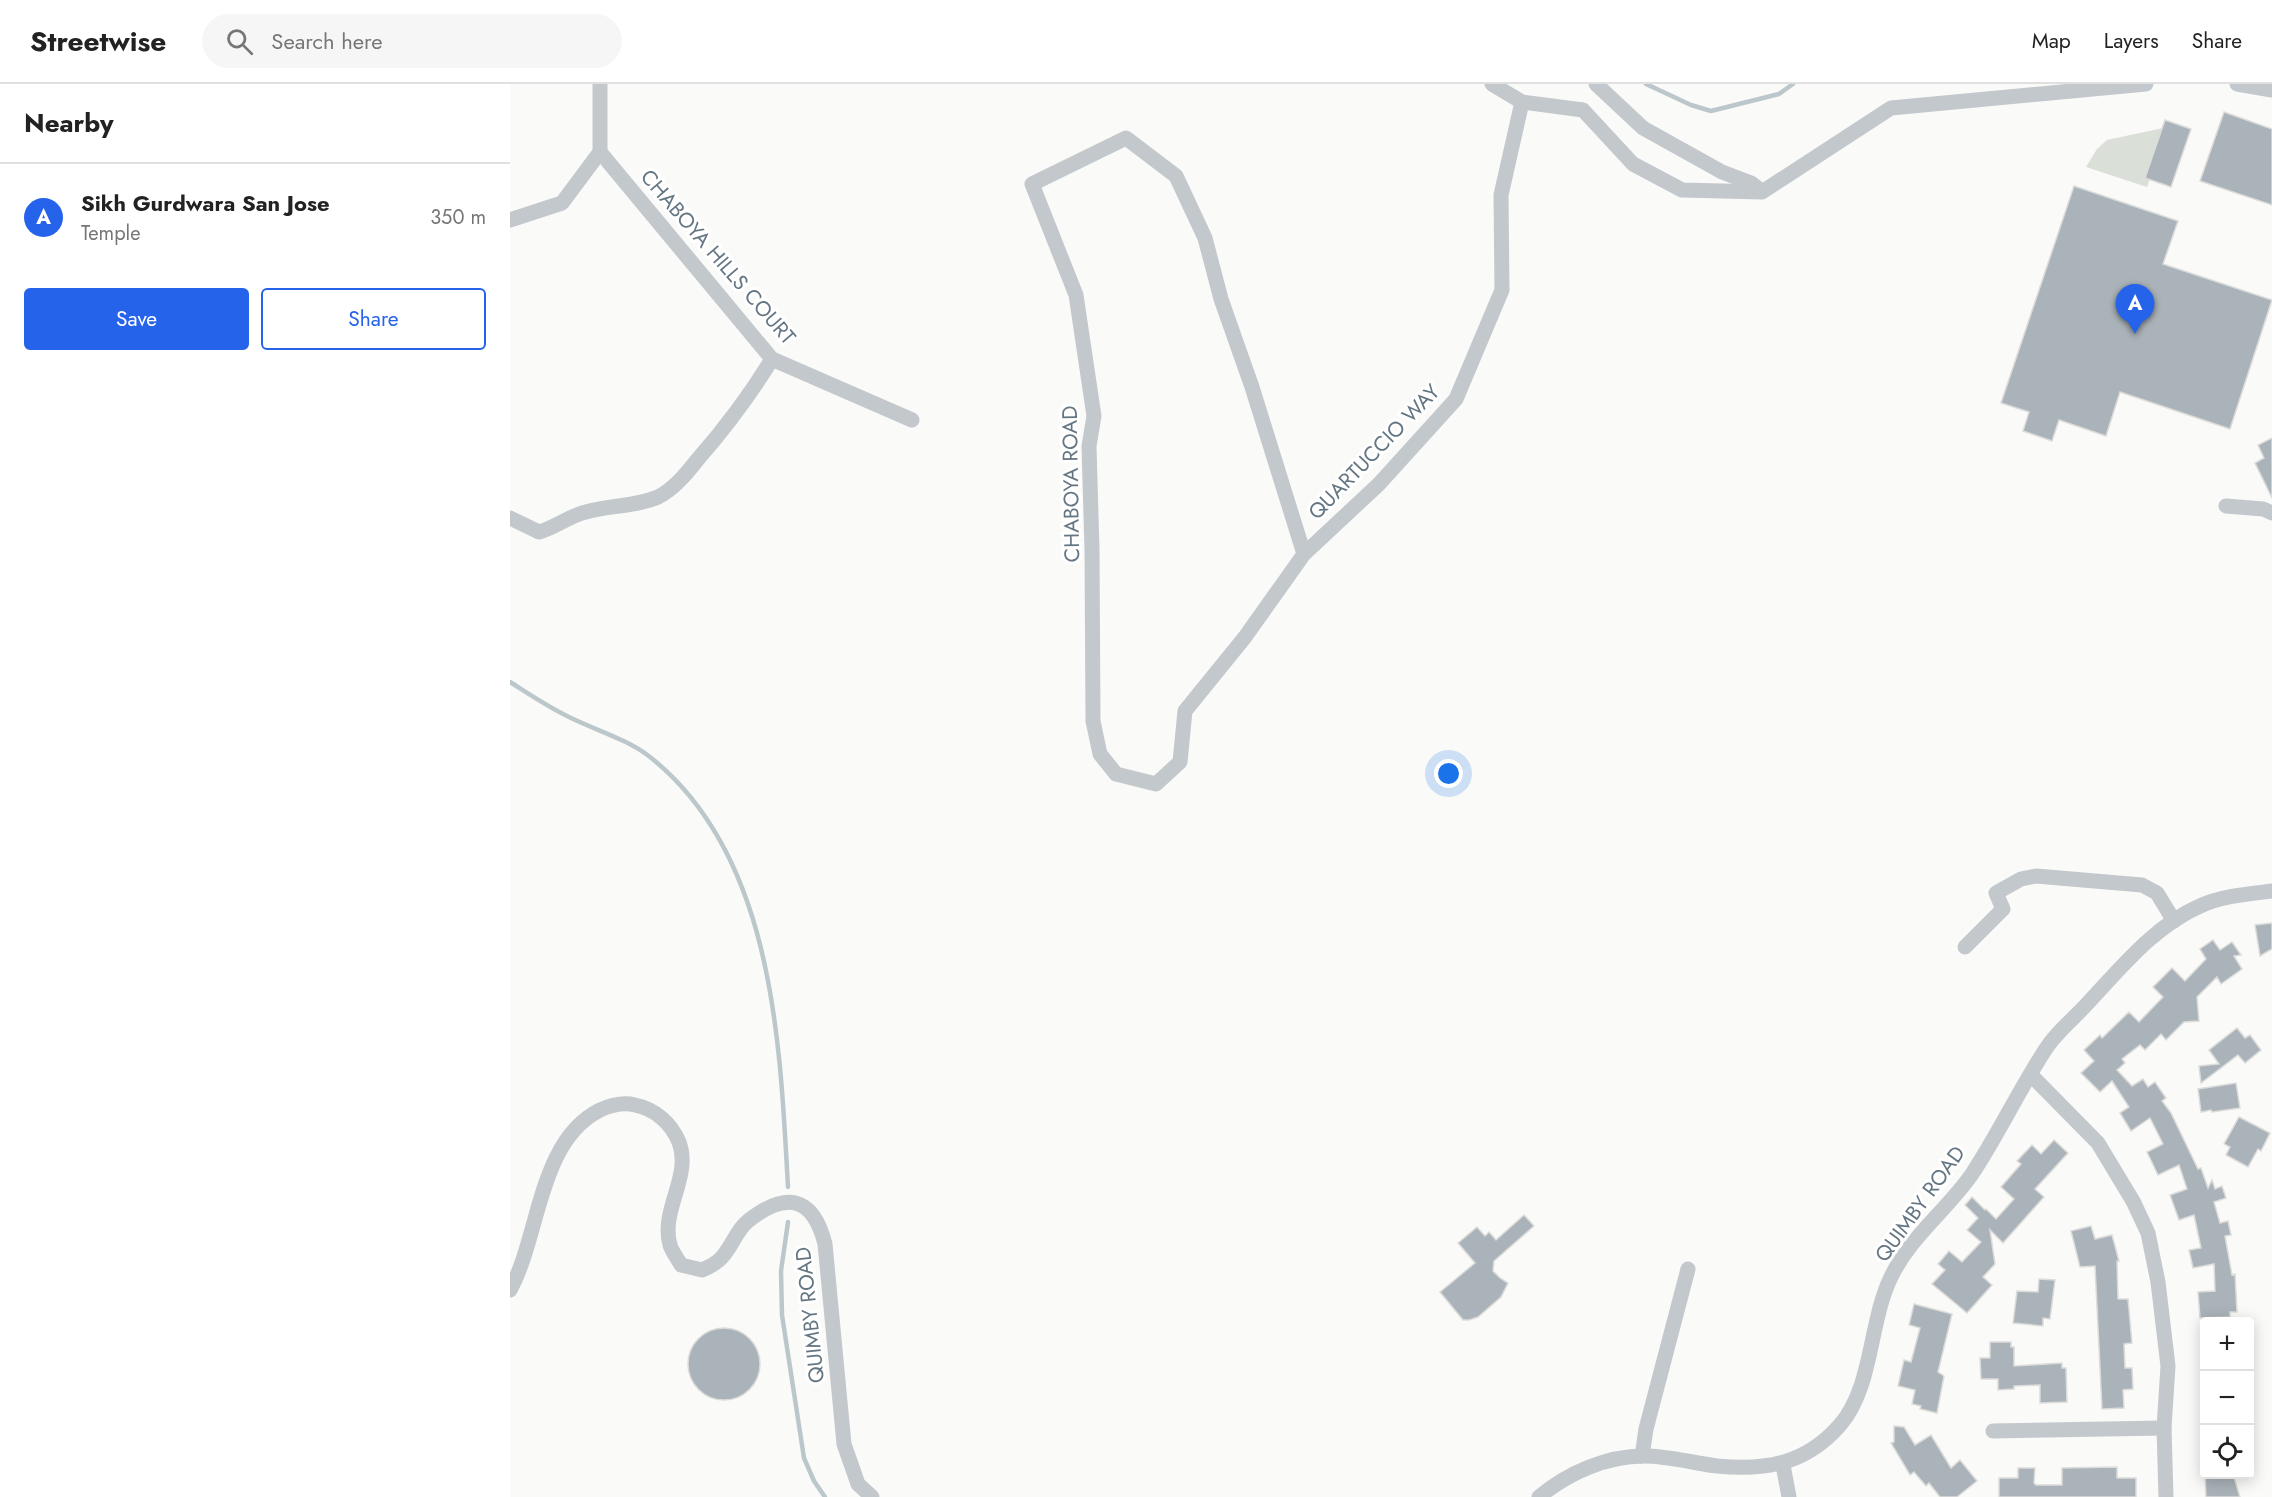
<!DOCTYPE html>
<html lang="en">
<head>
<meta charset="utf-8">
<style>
  body { margin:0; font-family:Jost,sans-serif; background:#f6f6f6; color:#222 }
  .controls { position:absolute; right:18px; bottom:18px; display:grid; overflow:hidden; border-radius:6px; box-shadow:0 3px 15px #0003 }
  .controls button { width:54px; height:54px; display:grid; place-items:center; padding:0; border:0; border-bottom:2px solid #e0e0e0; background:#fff; color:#222; font:30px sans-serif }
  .you { position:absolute; left:939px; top:690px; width:21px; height:21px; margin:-15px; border:4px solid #fff; border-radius:50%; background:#1a73e8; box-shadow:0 0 0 9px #1a73e833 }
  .badge { display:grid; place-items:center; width:39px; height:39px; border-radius:50%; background:#2563eb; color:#fff; font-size:20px; font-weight:700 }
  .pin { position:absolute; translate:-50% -50px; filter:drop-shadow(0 2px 3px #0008) }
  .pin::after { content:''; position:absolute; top:32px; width:21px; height:18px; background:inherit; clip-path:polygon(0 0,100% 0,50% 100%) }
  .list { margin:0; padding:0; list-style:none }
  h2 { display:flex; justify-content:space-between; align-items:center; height:78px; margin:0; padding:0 24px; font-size:26px }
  h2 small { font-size:20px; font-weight:400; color:#767676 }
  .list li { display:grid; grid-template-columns:39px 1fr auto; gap:18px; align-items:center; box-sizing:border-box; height:108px; padding:0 24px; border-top:2px solid #e0e0e0 }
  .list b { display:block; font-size:22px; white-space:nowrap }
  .list p { margin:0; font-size:20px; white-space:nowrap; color:#767676 }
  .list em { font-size:20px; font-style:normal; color:#767676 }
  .actions { display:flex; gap:12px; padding:18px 24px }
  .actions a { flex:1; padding:14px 0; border:2px solid #2563eb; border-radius:6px; text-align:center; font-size:21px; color:#2563eb }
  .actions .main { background:#2563eb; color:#fff }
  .icon { flex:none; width:33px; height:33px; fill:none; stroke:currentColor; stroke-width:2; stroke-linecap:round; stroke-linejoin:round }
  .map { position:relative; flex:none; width:1762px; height:1413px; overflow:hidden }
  header { display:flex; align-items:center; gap:36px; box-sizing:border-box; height:84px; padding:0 30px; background:#fff; border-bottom:2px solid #e0e0e0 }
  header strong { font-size:28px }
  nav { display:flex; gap:33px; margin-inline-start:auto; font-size:21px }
  .search { width:420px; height:54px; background:#f6f6f6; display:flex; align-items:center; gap:15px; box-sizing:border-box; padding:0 21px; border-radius:33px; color:#767676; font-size:22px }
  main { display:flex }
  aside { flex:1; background:#fff }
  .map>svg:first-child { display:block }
</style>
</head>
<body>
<header>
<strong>Streetwise</strong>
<div class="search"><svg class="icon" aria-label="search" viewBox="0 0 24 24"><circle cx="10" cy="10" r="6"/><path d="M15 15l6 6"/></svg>Search here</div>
<nav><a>Map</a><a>Layers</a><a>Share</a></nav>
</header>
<main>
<aside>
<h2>Nearby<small></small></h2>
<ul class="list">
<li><span class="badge">A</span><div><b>Sikh Gurdwara San Jose</b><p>Temple</p></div><em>350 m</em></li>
</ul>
<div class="actions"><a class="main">Save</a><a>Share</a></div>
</aside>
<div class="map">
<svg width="1762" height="1413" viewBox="0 0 1762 1413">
  <rect width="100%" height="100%" fill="#fafaf8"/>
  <path fill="#dadfd7" d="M 1658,43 L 1637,103 L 1576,83 L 1587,65 L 1597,56 Z"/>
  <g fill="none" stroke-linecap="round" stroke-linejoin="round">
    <g stroke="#bbc7cb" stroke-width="4.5">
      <path d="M 1136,0 L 1181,21 L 1201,27 L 1269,10 L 1283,0"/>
      <path d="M 0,598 C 19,610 38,623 59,633 C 85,646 117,655 140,673 C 264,771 270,959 278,1103"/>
      <path d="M 278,1138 L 271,1187 L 272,1231 L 294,1374 L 304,1397 L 315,1413"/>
    </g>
  </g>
  <g fill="#aab3b9" stroke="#dcdcda" stroke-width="1.5">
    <path d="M 1714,28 L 1762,45 L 1762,121 L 1690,97 Z"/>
    <path d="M 1655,36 L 1681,45 L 1661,103 L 1635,94 Z"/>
    <path d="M 1564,102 L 1668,137 L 1653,180 L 1762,216 L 1720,345 L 1610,308 L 1596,352 L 1549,336 L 1542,357 L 1513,347 L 1519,328 L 1491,319 Z"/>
    <path d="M 1762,354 L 1762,414 L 1745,379 L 1754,374 L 1748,361 Z"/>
    <path d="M 1762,839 L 1762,865 L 1750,872 L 1745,841 Z"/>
    <path d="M 1703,856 L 1710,866 L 1722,858 L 1731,871 L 1724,872 L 1732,885 L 1711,900 L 1707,893 L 1687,913 L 1689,937 L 1674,938 L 1656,956 L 1651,950 L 1635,966 L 1630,961 L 1612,975 L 1615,979 L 1607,986 L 1622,1002 L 1633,995 L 1638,1003 L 1645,998 L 1656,1014 L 1652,1017 L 1661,1029 L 1688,1085 L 1691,1084 L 1698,1104 L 1702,1096 L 1705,1105 L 1712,1102 L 1716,1114 L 1704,1118 L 1710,1139 L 1718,1137 L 1721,1151 L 1715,1152 L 1722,1191 L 1725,1190 L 1727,1228 L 1720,1228 L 1720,1233 L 1690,1234 L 1688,1208 L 1705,1207 L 1704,1180 L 1683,1184 L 1679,1166 L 1691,1164 L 1684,1131 L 1669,1136 L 1660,1111 L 1677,1105 L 1669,1081 L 1648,1091 L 1637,1068 L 1653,1060 L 1640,1034 L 1621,1047 L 1610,1029 L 1619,1023 L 1602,997 L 1590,1008 L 1571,989 L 1584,977 L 1574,966 L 1590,951 L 1592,954 L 1619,928 L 1629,938 L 1653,913 L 1643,903 L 1662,884 L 1675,897 L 1696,875 L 1690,865 Z"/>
    <path d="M 1727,944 L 1735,954 L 1740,951 L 1751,966 L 1735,979 L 1728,971 L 1691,999 L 1689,982 L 1709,980 L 1699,966 Z"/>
    <path d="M 1726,999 L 1730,1024 L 1702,1028 L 1701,1026 L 1691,1028 L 1688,1005 Z"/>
    <path d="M 1729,1033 L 1760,1049 L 1751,1067 L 1748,1065 L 1738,1083 L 1716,1071 L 1720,1063 L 1714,1060 Z"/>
    <path d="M 1544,1056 L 1558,1069 L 1525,1105 L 1534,1113 L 1493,1159 L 1480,1146 L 1485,1180 L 1473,1193 L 1482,1201 L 1457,1229 L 1422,1200 L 1435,1186 L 1428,1180 L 1439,1167 L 1452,1178 L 1471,1158 L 1457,1146 L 1468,1134 L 1455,1121 L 1462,1113 L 1475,1126 L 1476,1125 L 1486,1135 L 1504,1115 L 1491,1103 L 1511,1080 L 1507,1077 L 1522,1061 L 1531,1070 Z"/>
    <path d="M 1014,1131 L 1024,1142 L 984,1177 L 983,1187 L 990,1194 L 998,1199 L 991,1213 L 968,1233 L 959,1236 L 953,1236 L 930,1208 L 965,1179 L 948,1159 L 967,1143 L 975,1152 L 979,1148 L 986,1156 Z"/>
    <path d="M 1581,1142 L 1585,1155 L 1602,1151 L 1609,1177 L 1607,1177 L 1608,1215 L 1618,1215 L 1622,1259 L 1614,1260 L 1615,1284 L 1622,1284 L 1623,1305 L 1613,1306 L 1614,1324 L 1592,1325 L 1585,1182 L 1570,1183 L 1561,1147 Z"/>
    <path d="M 1529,1195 L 1545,1196 L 1540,1235 L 1533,1234 L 1533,1242 L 1503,1239 L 1507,1207 L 1528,1208 Z"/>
    <path d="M 1404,1220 L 1442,1230 L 1428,1288 L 1434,1292 L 1427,1329 L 1410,1325 L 1411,1322 L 1402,1320 L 1405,1306 L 1388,1302 L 1394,1276 L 1401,1278 L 1410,1244 L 1399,1241 Z"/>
    <circle cx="214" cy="1280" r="36"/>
    <path d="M 1480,1258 L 1501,1258 L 1501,1263 L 1504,1263 L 1504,1282 L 1552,1279 L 1552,1284 L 1556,1284 L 1557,1318 L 1530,1319 L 1530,1301 L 1504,1302 L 1504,1305 L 1488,1306 L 1488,1295 L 1471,1295 L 1470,1274 L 1480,1274 Z"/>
    <path d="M 1384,1342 L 1394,1343 L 1405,1361 L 1421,1351 L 1441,1384 L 1450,1376 L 1467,1397 L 1447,1413 L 1430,1413 L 1419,1399 L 1416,1402 L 1404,1388 L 1400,1391 L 1381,1359 L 1384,1358 Z"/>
    <path d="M 1607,1383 L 1607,1394 L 1626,1394 L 1626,1413 L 1489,1413 L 1489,1394 L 1508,1394 L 1508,1384 L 1525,1384 L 1524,1399 L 1526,1401 L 1552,1401 L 1552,1384 Z"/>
    <path d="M 1695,1390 L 1723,1390 L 1730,1413 L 1696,1413 Z"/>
  </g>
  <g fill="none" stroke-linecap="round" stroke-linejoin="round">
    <g stroke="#c3c8cc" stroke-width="15">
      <path d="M 982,0 L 1012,18 L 1073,26 L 1123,80 L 1172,106 L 1252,108 L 1381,24 L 1636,0"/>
      <path d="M 1086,0 L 1133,44 L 1212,88 L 1241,99 L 1250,106"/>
      <path d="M 1727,0 L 1762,6"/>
      <path d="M 90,68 L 262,275 L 402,336"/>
      <path d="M 0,136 L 52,119 L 90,68 L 90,0"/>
      <path d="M 1716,422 L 1753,425 L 1762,429"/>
      <path d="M 0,434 L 29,448 C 46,443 59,432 76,428 C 99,421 125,423 148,413 C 164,405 177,389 188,375 C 216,343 240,311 262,275"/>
      <path d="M 794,470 L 742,303 L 711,215 L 695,154 L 666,92 L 616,54 L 522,100 L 566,211 L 584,332 L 579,362 L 582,465 L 583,637 L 590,670 L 606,690 L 646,700 L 670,678 L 675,627 L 735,553 L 794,470 L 869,400 L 946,315 L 992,206 L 991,111 L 1012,18"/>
      <path d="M 1455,863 L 1493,825 L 1486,809 L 1511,795 L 1526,792 L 1632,801 L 1647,809 L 1664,837"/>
      <path d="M 1521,991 L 1588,1059 L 1623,1117 L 1638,1149 L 1648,1198 L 1658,1282 L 1654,1344 L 1656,1413"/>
      <path d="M 0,1206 C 30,1152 28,1057 90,1026 C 101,1021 113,1018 125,1021 C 145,1025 161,1039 169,1058 C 182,1093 150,1126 160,1161 C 162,1168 168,1175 171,1181 L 192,1186 C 197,1184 203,1181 208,1177 C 221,1167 225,1147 238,1137 C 276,1107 303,1112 315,1160 L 334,1360 L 348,1400 L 362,1413"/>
      <path d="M 1483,1347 L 1654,1344"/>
      <path d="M 1132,1372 L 1136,1345 L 1178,1185"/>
      <path d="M 1273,1381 L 1279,1413"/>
      <path d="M 1029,1413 C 1058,1389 1096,1372 1134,1372 C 1159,1372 1183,1379 1207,1382 C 1256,1387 1296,1380 1330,1341 C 1363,1303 1359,1238 1381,1193 C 1400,1153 1437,1126 1462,1090 C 1489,1049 1510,1004 1537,963 C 1547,948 1563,935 1576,921 C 1610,885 1644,842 1690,822 C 1712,812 1738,810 1762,807"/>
    </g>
  </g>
  <g text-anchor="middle" stroke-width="6" stroke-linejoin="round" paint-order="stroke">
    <g font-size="21" fill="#657683" stroke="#fff">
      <text transform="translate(208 173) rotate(49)" y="7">CHABOYA HILLS COURT</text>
      <text transform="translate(864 368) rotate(-46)" y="7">QUARTUCCIO WAY</text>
      <text transform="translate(561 400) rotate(-91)" y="7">CHABOYA ROAD</text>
      <text transform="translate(1410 1120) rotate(-54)" y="7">QUIMBY ROAD</text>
      <text transform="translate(300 1231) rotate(-96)" y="7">QUIMBY ROAD</text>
    </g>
  </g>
</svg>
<div class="controls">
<button>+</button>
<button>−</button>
<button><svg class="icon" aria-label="locate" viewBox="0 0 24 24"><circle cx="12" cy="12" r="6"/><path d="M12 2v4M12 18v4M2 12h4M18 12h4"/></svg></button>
</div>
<div class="you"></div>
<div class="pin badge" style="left:1625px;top:250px">A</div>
</div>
</main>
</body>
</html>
